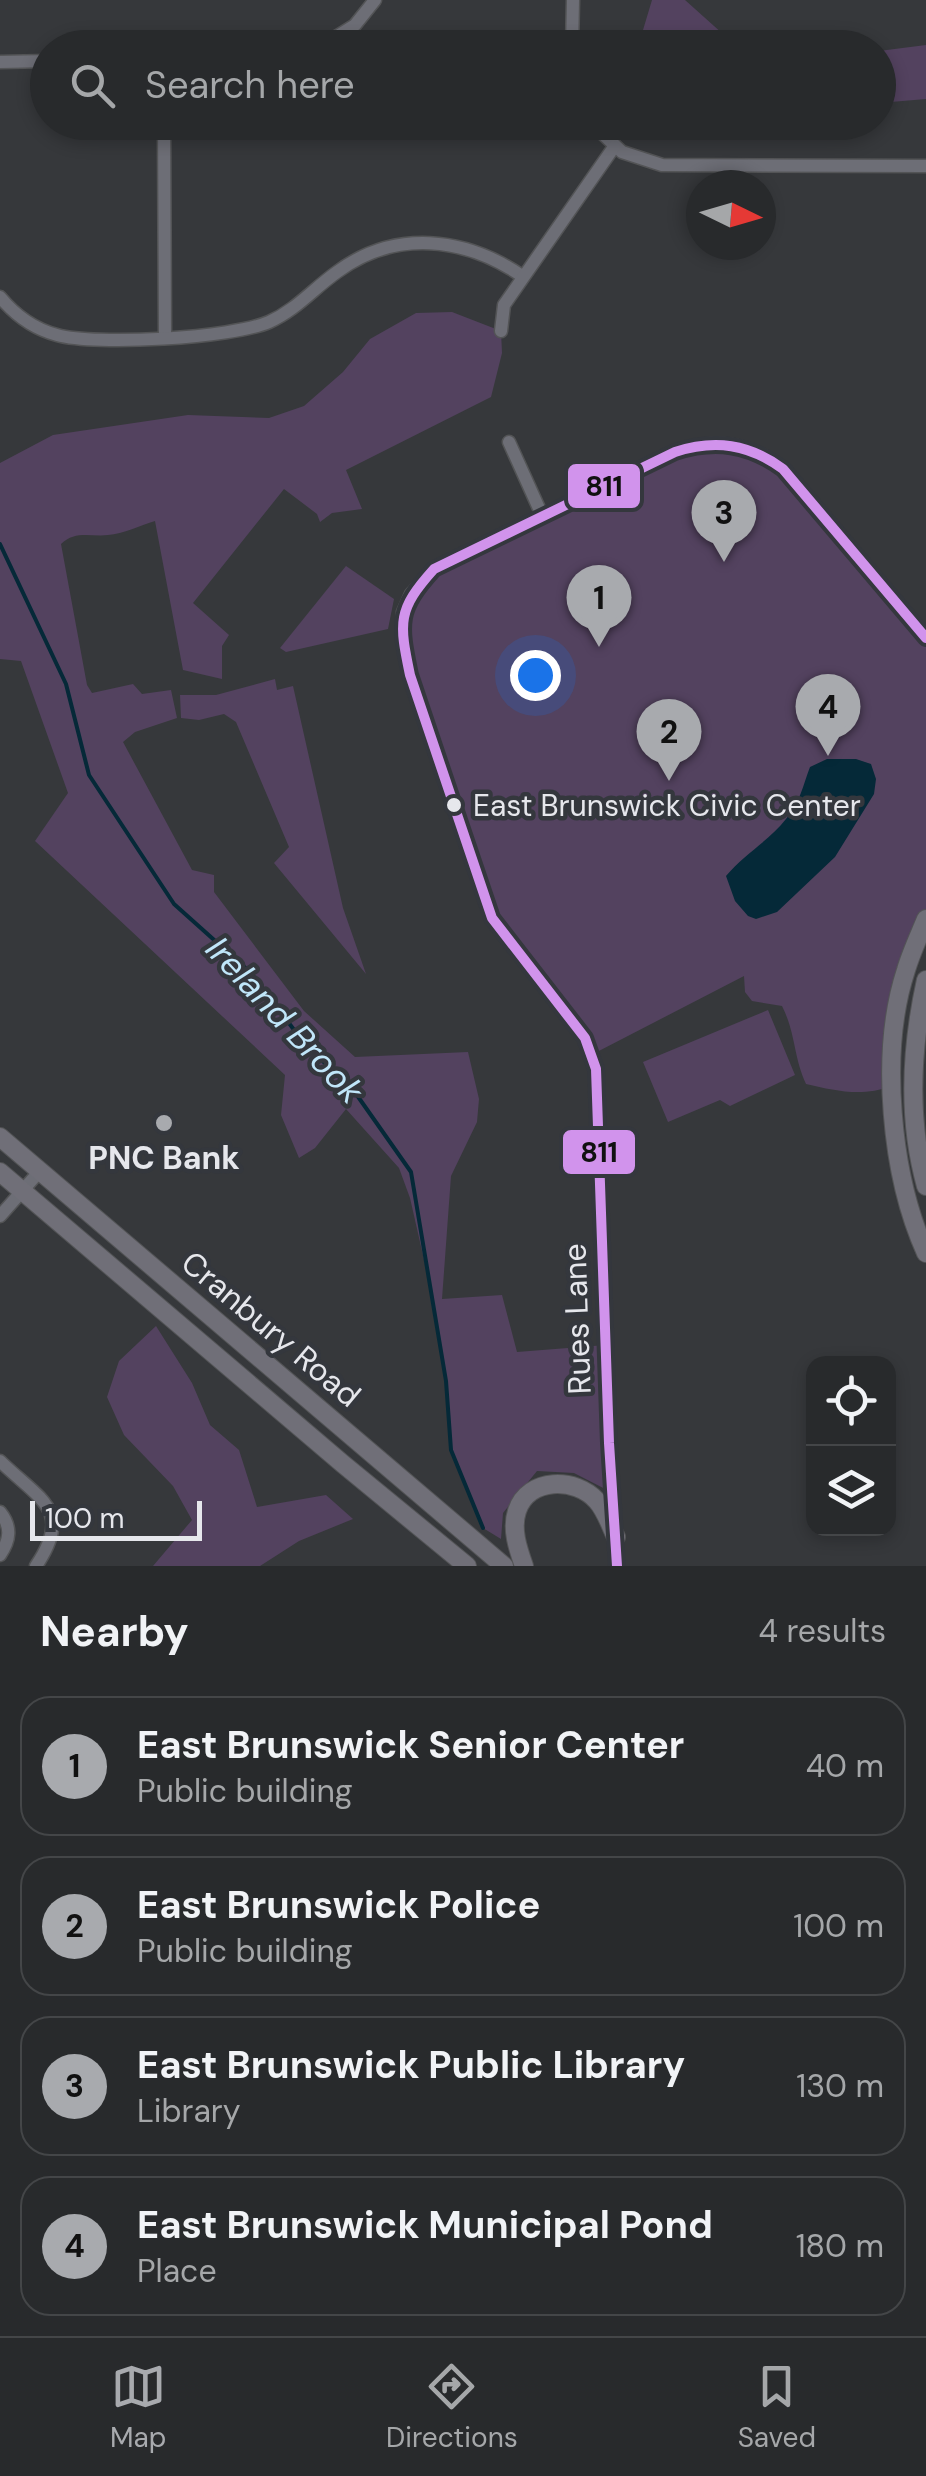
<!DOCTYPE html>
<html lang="en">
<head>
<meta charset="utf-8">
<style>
  body { margin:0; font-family:"DM Sans",sans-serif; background:#343638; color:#f1f3f6 }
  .controls { position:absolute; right:30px; bottom:30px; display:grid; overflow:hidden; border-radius:20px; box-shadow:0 5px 15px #0003 }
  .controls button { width:90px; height:90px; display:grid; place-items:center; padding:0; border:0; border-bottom:2px solid #444648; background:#282a2c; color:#f1f3f6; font:50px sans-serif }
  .compass { position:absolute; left:686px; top:170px; width:90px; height:90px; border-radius:50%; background:#282a2c; box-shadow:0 5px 15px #0003; rotate:95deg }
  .scale { position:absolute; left:30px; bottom:25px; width:172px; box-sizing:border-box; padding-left:10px; border:5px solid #e6e7ec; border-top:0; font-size:28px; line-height:35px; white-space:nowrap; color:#e6e7ec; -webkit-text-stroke:8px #34373d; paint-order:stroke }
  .you { position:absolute; left:535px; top:675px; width:35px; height:35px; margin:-25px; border:8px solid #fff; border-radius:50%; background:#1a73e8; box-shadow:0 0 0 15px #1a73e833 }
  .badge { display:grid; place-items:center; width:65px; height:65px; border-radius:50%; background:#a8aaae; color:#111; font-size:32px; font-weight:700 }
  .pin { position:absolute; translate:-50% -82px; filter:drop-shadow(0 2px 5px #0008) }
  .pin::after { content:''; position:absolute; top:52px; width:35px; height:30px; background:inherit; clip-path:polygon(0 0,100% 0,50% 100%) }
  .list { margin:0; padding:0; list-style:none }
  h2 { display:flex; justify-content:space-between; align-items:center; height:130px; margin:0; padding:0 40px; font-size:42px }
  h2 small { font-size:32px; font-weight:400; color:#a5a7a9 }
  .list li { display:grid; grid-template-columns:65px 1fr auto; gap:30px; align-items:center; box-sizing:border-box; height:140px; margin:0 20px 20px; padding:0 20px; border:2px solid #444648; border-radius:30px }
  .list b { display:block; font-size:38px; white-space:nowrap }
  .list p { margin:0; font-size:32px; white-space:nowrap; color:#a5a7a9 }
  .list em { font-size:32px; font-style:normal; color:#a5a7a9 }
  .icon { flex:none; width:55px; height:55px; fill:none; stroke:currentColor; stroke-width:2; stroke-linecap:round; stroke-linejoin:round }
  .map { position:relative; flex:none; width:926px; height:1566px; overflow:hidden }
  .search { position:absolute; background:#282a2c; box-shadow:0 5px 15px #0003; left:30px; right:30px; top:30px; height:110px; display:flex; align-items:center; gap:25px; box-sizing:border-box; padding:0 35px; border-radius:55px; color:#a5a7a9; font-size:38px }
  .sheet { height:770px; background:#282a2c }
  nav { display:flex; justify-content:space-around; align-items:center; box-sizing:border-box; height:140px; border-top:2px solid #444648; background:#282a2c; font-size:28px; color:#a5a7a9 }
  nav a { display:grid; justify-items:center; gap:5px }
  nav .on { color:#a8aaae }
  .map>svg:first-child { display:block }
</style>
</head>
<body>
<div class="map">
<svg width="926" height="1566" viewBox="0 0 926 1566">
  <rect width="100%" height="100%" fill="#36383b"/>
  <g fill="#53425f">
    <path d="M 652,0 L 685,0 L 733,43 L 802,47 L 652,47 L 643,30 Z"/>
    <path d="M 926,45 L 926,99 L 879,103 L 879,51 Z"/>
    <path d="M 452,312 L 501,331 L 502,353 L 491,397 L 346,470 L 362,509 L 332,513 L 320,522 L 317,514 L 284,489 L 193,603 L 229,635 L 222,646 L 222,679 L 183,670 L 155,521 C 141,525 123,534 108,535 C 91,537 75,530 61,544 L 87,685 L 92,693 L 133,684 L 142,694 L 171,690 L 177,718 L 135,732 L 123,742 L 192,870 L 214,875 L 214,892 L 304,1011 L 355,1057 L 468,1052 L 479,1099 L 477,1122 L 451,1176 L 442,1299 L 502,1295 L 517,1352 L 606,1345 L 611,1492 L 574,1473 L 537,1471 L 503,1513 L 501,1539 L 483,1528 L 451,1450 L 446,1381 L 435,1308 L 410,1198 L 399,1168 L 346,1109 L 315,1148 L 299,1158 L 281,1115 L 285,1075 L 35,841 L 68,793 L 21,661 L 0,659 L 0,463 L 53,435 L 188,415 L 269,418 L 304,406 L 343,372 L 370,339 L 416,313 Z"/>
    <path d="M 705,444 L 775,462 L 926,638 L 926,919 L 905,973 L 892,1086 C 862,1097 836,1091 806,1084 C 793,1055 796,1034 782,1006 L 752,1001 L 745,992 L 744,976 L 593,1054 L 492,918 L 404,645 L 411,594 L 421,581 Z"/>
    <path d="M 346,566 L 394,599 L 388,629 L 286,652 L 280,648 Z"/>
    <path d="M 275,679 L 277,690 L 293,686 L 343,908 L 366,974 L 274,863 L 289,847 L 236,722 L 224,714 L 199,720 L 181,718 L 180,695 L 216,695 Z"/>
    <path d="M 768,1010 L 795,1075 L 730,1106 L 720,1100 L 668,1122 L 643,1062 Z"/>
    <path d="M 156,1326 L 192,1383 L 210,1425 L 239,1450 L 257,1507 L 326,1495 L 353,1519 L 299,1541 L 260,1566 L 153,1566 L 192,1520 L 173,1486 L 124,1435 L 107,1397 L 119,1361 Z"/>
  </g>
  <path fill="#052938" d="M 827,759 L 856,759 L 871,764 L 876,779 L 874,794 L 835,857 L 777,912 L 756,919 L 748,916 L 735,901 L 726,876 C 744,854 769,841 786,819 C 800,803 803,785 810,767 Z"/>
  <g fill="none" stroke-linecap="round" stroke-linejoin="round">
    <path stroke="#052938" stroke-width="4" d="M 0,544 L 66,684 L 89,775 L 174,904 L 251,973 L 304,1043 L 354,1091 L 411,1172 L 446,1381 L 451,1450 L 483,1528"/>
    <g stroke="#535456" stroke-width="15">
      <g id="minor">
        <path d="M 318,48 L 355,25 L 375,0"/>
        <path d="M 572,48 L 573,0"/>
        <path d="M 0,62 L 48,61"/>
        <path d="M 164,122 L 165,337"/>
        <path d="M 590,122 L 622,152 L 662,165 L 926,166"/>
        <path d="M 0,297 C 15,315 34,329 57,335 C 96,346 232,338 269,322 C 296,310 313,289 337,272 C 395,229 465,237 522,276"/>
        <path d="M 501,331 L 504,305 L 614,147"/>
        <path d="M 509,442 L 542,515"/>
        <path d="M 0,1216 L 39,1172"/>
        <path d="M 0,1461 C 40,1500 74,1510 36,1566"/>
        <path d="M 0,1512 C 12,1527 10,1540 0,1555"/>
        <path d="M 617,1566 L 609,1443 L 596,1069 L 585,1038 L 492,918 L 410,675 L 404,645 L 403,612 L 411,594 L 434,569 L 675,452 C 714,437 751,443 783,469 L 926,638"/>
      </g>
    </g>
    <g stroke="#535456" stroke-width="20">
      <g id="secondary">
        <path d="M 926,919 C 919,936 911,953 906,970 C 879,1052 891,1176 926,1253"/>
        <path d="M 926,980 C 911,1048 907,1118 926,1186"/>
        <path d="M 0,1137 L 504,1566"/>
        <path d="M 0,1172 L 343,1464 L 467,1566"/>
        <path d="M 524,1566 C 518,1549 511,1529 517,1511 C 528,1477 576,1477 597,1501 C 606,1511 610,1525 616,1537"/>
      </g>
    </g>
    <use href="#minor" stroke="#6d6e76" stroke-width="12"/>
    <use href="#secondary" stroke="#706f78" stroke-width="18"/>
    <g stroke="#34373d" stroke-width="18">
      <path id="bus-1" d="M 617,1566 L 609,1443 L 596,1069 L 585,1038 L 492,918 L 410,675 C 399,622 397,610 434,569 L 675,452 C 715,439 749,444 783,469 L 926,638"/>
    </g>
    <use href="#bus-1" stroke="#d193ec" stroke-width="10"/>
  </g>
  <circle fill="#e6e7ec" stroke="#34373d" stroke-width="4" cx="454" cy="805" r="9"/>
  <circle fill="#a8aaae" stroke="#34373d" stroke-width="4" cx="164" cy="1123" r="10"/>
  <g text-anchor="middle" stroke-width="9" stroke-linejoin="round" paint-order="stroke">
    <g font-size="30" fill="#e6e7ec" stroke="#34373d" text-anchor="start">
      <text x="473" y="816">East Brunswick Civic Center</text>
    </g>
    <g font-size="32" font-weight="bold" fill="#e6e7ec" stroke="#34373d">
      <text x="164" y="1169">PNC Bank</text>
    </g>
    <g font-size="32" fill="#e6e7ec" stroke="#34373d">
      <text transform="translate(577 1319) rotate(-92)" y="11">Rues Lane</text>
      <text transform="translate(271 1329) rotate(40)" y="11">Cranbury Road</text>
    </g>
    <g font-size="35" font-style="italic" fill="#c0e6f9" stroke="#34373d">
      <text transform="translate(285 1020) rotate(47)" y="12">Ireland Brook</text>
    </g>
  </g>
  <g stroke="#34373d" stroke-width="4">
    <rect x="566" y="462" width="76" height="48" rx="10" fill="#d193ec"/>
    <rect x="561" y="1128" width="76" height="48" rx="10" fill="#d193ec"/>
  </g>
  <g font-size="28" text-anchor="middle" font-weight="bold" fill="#111">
    <text x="604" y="496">811</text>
    <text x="599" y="1162">811</text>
  </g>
</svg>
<div class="controls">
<button><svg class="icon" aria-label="locate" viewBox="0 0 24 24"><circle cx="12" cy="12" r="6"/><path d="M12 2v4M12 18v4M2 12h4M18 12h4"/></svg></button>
<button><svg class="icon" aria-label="layers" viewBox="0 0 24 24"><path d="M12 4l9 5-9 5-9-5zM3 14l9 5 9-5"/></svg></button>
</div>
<svg class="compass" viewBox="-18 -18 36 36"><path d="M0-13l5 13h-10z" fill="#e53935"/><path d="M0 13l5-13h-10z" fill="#a5a7a9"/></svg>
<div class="scale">100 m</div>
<div class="you"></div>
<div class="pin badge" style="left:599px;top:647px">1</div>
<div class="pin badge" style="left:669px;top:781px">2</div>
<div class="pin badge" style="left:724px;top:562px">3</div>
<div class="pin badge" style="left:828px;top:756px">4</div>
<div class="search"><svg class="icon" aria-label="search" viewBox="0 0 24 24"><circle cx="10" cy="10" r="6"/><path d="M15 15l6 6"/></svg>Search here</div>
</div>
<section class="sheet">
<h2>Nearby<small>4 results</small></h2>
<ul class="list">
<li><span class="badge">1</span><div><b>East Brunswick Senior Center</b><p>Public building</p></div><em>40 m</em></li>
<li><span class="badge">2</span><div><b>East Brunswick Police</b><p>Public building</p></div><em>100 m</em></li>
<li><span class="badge">3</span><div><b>East Brunswick Public Library</b><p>Library</p></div><em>130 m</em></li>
<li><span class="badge">4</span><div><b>East Brunswick Municipal Pond</b><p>Place</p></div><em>180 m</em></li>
</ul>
</section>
<nav>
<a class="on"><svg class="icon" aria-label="map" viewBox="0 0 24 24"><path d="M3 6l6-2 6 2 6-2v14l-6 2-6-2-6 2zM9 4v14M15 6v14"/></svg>Map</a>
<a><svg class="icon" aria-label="directions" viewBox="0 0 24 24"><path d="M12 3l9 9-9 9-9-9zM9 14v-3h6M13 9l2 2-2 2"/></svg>Directions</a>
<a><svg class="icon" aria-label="saved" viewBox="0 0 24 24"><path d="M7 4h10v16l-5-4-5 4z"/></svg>Saved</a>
</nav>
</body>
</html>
